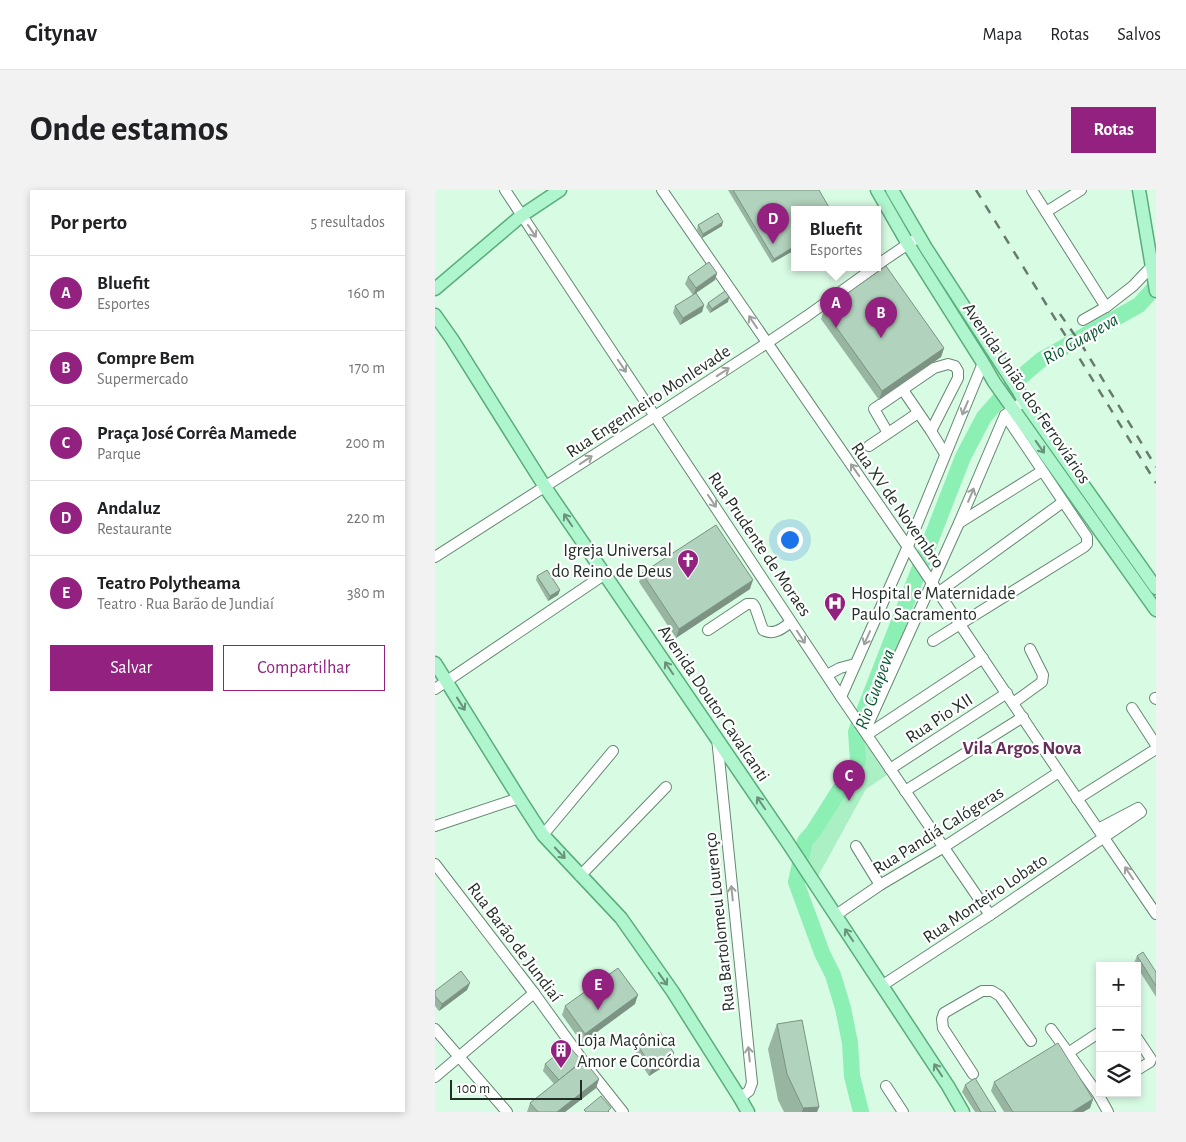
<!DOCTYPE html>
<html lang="pt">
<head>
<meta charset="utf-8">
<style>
  body { margin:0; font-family:"Alegreya Sans",sans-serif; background:#f2f2f2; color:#202124 }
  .controls { position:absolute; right:15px; bottom:15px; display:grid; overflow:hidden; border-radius:0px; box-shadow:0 2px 8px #0003 }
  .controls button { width:45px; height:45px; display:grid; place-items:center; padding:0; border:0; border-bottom:1px solid #e0e0e0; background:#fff; color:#202124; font:25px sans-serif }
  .scale { position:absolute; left:15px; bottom:12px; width:132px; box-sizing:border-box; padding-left:5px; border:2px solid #222f26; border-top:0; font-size:14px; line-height:18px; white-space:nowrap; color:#222f26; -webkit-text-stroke:4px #fff; paint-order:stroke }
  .you { position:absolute; left:354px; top:349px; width:18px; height:18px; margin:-12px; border:4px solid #fff; border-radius:50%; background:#1a73e8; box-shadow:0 0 0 8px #1a73e833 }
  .badge { display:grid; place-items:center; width:32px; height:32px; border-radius:50%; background:#93217f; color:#fff; font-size:16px; font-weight:700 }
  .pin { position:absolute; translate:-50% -41px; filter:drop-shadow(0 1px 2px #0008) }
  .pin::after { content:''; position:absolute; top:26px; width:18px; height:15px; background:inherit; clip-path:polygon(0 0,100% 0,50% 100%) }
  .popup { position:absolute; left:356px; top:16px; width:90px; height:65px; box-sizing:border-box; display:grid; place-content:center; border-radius:0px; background:#fff; filter:drop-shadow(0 1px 4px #0005); font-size:16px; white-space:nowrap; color:#757577 }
  .popup b { font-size:19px; color:#202124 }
  .popup::after { content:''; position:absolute; left:50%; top:100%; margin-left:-10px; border:10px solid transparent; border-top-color:#fff }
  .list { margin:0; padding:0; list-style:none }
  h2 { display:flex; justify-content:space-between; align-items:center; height:65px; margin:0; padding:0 20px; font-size:21px }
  h2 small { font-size:16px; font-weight:400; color:#757577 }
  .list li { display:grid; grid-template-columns:32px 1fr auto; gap:15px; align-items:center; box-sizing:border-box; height:75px; padding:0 20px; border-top:1px solid #e0e0e0 }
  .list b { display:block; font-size:19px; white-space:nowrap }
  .list p { margin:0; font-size:16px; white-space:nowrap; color:#757577 }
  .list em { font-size:16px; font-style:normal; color:#757577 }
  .actions { display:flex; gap:10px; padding:15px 20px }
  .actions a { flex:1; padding:11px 0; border:1px solid #93217f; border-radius:0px; text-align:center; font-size:18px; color:#93217f }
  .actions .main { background:#93217f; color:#fff }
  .icon { flex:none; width:28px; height:28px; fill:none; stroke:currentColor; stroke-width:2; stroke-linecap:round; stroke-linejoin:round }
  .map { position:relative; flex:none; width:721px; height:922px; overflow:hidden; border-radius:0px }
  header { display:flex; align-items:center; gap:30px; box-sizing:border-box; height:70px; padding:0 25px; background:#fff; border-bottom:1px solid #e0e0e0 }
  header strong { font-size:24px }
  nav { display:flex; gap:28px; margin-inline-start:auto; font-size:18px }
  .intro { display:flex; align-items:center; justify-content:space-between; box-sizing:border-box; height:120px; padding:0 30px }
  h1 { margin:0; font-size:35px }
  .button { padding:12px 22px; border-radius:0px; background:#93217f; color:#fff; font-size:18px; font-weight:700 }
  main { display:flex; gap:30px; padding:0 30px }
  aside { flex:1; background:#fff; border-radius:0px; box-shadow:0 2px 8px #0003 }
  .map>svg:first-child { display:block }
</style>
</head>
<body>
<header>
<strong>Citynav</strong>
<nav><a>Mapa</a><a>Rotas</a><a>Salvos</a></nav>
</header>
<div class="intro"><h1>Onde estamos</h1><a class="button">Rotas</a></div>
<main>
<aside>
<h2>Por perto<small>5 resultados</small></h2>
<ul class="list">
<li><span class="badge">A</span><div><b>Bluefit</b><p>Esportes</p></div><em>160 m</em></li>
<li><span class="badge">B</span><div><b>Compre Bem</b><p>Supermercado</p></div><em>170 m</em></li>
<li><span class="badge">C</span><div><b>Praça José Corrêa Mamede</b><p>Parque</p></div><em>200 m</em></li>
<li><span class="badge">D</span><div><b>Andaluz</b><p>Restaurante</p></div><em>220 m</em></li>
<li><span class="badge">E</span><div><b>Teatro Polytheama</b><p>Teatro · Rua Barão de Jundiaí</p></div><em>380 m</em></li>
</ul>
<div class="actions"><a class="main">Salvar</a><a>Compartilhar</a></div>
</aside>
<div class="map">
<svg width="721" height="922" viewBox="0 0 721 922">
  <rect width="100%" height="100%" fill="#d8fbe4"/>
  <path fill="#abf0c4" d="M 425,545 L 452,585 L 431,599 L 382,688 L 370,674 L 380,647 L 413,597 L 428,569 Z"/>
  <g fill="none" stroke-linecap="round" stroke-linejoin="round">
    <path stroke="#8cefb3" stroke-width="16" d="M 426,922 L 417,886 L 415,853 L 408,818 L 398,785 L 387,763 L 361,692 L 370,651 L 378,642 L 423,571 L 421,542 L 528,267 L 549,227 L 580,192 L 606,170 L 704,115 L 721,96"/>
    <g stroke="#678772" stroke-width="12">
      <g id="minor">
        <path d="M 70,0 L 406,507 L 555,725"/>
        <path d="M 227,0 L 477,363 L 624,582 L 721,724"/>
        <path d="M 597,0 L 671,117"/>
        <path d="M 611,22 L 646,0"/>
        <path d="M 442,75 L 479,50"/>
        <path d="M 648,130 L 671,117 L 698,96 L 717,76"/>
        <path d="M 468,200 L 496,241 L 510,264"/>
        <path d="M 453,243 L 439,219 L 499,178 L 513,174 L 520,176 L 523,181 L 523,188 L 496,241"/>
        <path d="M 434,256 L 483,223"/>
        <path d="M 524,333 L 607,281"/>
        <path d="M 0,367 L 220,226 L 332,153 L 372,126 L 440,77"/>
        <path d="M 504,402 L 628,312"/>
        <path d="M 273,440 L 312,414 L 318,414 L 320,417 L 328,440 C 339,446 348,438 356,432"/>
        <path d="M 498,451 L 649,357 L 652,354 L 652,347 L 570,225"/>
        <path d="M 392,485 L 405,478 L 420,474"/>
        <path d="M 0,499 L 170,384"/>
        <path d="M 406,507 L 473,356 L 548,173"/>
        <path d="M 720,508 L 721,509"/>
        <path d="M 578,513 L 607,492 L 608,485 L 595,459"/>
        <path d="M 697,518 L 721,555"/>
        <path d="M 430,541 L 524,333 L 570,225 L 589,211"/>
        <path d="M 433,544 L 548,468"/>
        <path d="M 282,548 L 317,893 L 314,901 L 305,908"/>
        <path d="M 455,579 L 572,503"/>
        <path d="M 470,601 L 588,527"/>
        <path d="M 642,609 L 721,559"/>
        <path d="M 0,636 L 84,608"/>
        <path d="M 108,645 L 178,561"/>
        <path d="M 421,656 L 445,695"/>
        <path d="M 0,674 L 99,803 L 157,883 L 188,922"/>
        <path d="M 145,686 L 231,597"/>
        <path d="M 401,725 L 445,695 L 509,657 L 624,582"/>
        <path d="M 448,795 L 555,725 L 706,622 L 703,618 L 663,639"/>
        <path d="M 0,839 L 72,922"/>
        <path d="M 616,839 L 663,904 L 673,922"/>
        <path d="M 702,848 L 716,869 L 715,872 L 702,880"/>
        <path d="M 633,863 L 665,842"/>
        <path d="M 538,884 L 508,838 L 507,829 L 509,823 L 547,801 L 557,801 L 565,806 L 596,851"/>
        <path d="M 0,887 L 99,803"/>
        <path d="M 451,896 L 468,922"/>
      </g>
    </g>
    <g stroke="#5bac7c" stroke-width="15">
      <g id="major">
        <path d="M 442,0 L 473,54 L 548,173 L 559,192 L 721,420"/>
        <path d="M 457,0 L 491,58 L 583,200 L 589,211 L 721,398"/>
        <path d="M 704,0 L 721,101"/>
        <path d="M 0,99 L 86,26 L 125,0"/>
        <path d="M 0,125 L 17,149 L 110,297 L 353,653 L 513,896 L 528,922"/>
        <path d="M 0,473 L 84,608 L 108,645 L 186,728 L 238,802 L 305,908 L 313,922"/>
      </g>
    </g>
    <use href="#minor" stroke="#fff" stroke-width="10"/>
    <use href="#major" stroke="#aff5cd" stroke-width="12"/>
    <g stroke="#677c6e" stroke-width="2.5" stroke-dasharray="9 9" stroke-linecap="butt">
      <path d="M 541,0 L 721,293"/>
      <path d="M 625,124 L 648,157 L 721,277"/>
    </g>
  </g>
  <g fill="#98b5a2">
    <path d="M 293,0 L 384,0 L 337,73 Z"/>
    <path d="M 263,35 L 287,36 L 267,48 L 262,40 Z"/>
    <path d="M 282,83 L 280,90 L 261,103 L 269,115 L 267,122 L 245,135 L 238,123 L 240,116 L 258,105 L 250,94 L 253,87 Z"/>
    <path d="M 294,107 L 293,112 L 275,123 L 271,117 L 273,113 Z"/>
    <path d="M 389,120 L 509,158 L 506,167 L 444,210 L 386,129 Z"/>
    <path d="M 207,383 L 315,399 L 241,448 L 204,392 Z"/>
    <path d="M 102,386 L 125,400 L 123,405 L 113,411 L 101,390 Z"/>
    <path d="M 702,766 L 721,782 L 721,807 L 702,777 L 702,776 L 701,776 L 699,773 Z"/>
    <path d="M 35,793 L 32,800 L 4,821 L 0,816 L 0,801 Z"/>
    <path d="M 200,814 L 147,853 L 127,825 L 130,816 Z"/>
    <path d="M 342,834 L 384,917 L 382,922 L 349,922 L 343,910 L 333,859 Z"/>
    <path d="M 203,856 L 236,872 L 214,886 L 200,865 Z"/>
    <path d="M 146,873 L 164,889 L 161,898 L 130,922 L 92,922 L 95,913 L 119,894 L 108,881 L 110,874 Z"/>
    <path d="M 559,892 L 658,909 L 655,918 L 648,922 L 569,922 L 556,901 Z"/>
    <path d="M 530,895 L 561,922 L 540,922 L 527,902 Z"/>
  </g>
  <g fill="#7c9384">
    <path d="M 288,32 L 287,36 L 267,48 L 268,44 Z"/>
    <path d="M 360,56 L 360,60 L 337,73 L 339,69 Z"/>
    <path d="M 282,83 L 280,90 L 258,105 L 261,98 Z"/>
    <path d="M 294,107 L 293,112 L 275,123 L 277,119 Z"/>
    <path d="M 269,115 L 267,122 L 245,135 L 248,128 Z"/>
    <path d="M 509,158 L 506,167 L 444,210 L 447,201 Z"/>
    <path d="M 318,390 L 315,399 L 241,448 L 244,439 Z"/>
    <path d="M 125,400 L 123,405 L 113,411 L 115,406 Z"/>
    <path d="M 35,793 L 32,800 L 4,821 L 7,814 Z"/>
    <path d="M 203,805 L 200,814 L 147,853 L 150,844 Z"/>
    <path d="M 239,863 L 236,872 L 214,886 L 217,877 Z"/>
    <path d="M 164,889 L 161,898 L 130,922 L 122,922 Z"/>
    <path d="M 658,909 L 655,918 L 648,922 L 637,922 Z"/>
    <path d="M 384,917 L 382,922 L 367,922 L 368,918 Z"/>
  </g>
  <g fill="#b1d2bc" stroke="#7c9384">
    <path d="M 298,0 L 384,0 L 395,19 L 360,19 L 360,56 L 339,69 Z"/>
    <path d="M 283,23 L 288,32 L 268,44 L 263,35 Z"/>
    <path d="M 274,72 L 282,83 L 261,98 L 253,87 Z"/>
    <path d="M 451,76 L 509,158 L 447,201 L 389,120 Z"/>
    <path d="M 290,101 L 294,107 L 277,119 L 273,113 Z"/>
    <path d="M 261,103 L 269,115 L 248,128 L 240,116 Z"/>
    <path d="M 281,335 L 318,390 L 244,439 L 207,383 Z"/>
    <path d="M 112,380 L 125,400 L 115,406 L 102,386 Z"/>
    <path d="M 708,762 L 721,782 L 721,796 L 702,766 Z"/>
    <path d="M 183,778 L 203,805 L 150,844 L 130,816 Z"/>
    <path d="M 26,781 L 35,793 L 7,814 L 0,806 L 0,801 Z"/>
    <path d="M 367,830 L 384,917 L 368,918 L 352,884 L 342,834 Z"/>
    <path d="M 225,842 L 239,863 L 217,877 L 203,856 Z"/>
    <path d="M 623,853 L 658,909 L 637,922 L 578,922 L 559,892 Z"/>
    <path d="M 133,855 L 147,871 L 124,890 L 110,874 Z"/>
    <path d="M 149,870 L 164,889 L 122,922 L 103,922 L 95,913 Z"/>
    <path d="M 540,888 L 561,922 L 546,922 L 530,895 Z"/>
    <path d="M 166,906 L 176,918 L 173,921 L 174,922 L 151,922 L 149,920 Z"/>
  </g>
  <defs><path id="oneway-shaft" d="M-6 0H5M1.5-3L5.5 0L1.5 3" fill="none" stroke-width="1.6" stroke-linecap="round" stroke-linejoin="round" transform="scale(1.25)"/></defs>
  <g stroke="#9ca19d">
    <use href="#oneway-shaft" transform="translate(97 41) rotate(56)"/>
    <use href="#oneway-shaft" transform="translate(318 132) rotate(-124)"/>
    <use href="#oneway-shaft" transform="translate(187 176) rotate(56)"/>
    <use href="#oneway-shaft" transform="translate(288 182) rotate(-33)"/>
    <use href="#oneway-shaft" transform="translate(530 218) rotate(113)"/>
    <use href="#oneway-shaft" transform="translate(151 270) rotate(-33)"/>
    <use href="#oneway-shaft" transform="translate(420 280) rotate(-125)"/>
    <use href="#oneway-shaft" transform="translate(536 305) rotate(-67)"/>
    <use href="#oneway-shaft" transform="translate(277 311) rotate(56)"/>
    <use href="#oneway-shaft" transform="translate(366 447) rotate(57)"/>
    <use href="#oneway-shaft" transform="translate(432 448) rotate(114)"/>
    <use href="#oneway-shaft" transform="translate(694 683) rotate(-124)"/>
    <use href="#oneway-shaft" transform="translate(297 703) rotate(-96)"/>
    <use href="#oneway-shaft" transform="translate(314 864) rotate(-96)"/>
  </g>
  <g stroke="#68927a">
    <use href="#oneway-shaft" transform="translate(605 257) rotate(55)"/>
    <use href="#oneway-shaft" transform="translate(133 330) rotate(-124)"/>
    <use href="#oneway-shaft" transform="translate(234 478) rotate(-124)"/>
    <use href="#oneway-shaft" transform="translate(26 514) rotate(58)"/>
    <use href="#oneway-shaft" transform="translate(326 613) rotate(-124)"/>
    <use href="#oneway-shaft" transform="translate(125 663) rotate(47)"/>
    <use href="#oneway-shaft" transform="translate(414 745) rotate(-124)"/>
    <use href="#oneway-shaft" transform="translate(228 789) rotate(55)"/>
    <use href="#oneway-shaft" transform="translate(503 880) rotate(-123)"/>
  </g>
  <defs>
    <g id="church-pin" transform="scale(1.125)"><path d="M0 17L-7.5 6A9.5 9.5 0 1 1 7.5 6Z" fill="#93217f" stroke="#fff"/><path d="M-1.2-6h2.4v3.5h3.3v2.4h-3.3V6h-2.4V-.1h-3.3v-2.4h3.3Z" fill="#fff"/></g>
    <g id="hospital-pin" transform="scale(1.125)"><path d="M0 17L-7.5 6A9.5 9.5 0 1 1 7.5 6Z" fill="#93217f" stroke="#fff"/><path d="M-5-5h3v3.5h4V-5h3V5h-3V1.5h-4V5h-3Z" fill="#fff"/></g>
    <g id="building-pin" transform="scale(1.125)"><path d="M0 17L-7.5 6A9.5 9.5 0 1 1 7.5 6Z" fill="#93217f" stroke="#fff"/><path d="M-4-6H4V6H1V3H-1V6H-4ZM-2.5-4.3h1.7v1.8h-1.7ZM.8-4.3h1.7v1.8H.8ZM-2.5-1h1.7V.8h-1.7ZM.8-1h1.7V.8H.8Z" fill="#fff"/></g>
  </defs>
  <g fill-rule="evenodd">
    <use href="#church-pin" x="253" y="370"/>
    <use href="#hospital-pin" x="400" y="413"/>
    <use href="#building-pin" x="126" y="860"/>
  </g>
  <g text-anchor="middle" stroke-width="4.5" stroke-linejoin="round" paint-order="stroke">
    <g font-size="18" fill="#222f26" stroke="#fff">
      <text transform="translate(592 203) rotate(56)" y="6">Avenida União dos Ferroviários</text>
      <text transform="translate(213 211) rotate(-33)" y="6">Rua Engenheiro Monlevade</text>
      <text transform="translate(463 315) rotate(55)" y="6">Rua XV de Novembro</text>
      <text transform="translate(325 354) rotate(56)" y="6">Rua Prudente de Moraes</text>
      <text transform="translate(279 513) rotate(56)" y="6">Avenida Doutor Cavalcanti</text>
      <text transform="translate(504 528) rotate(-33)" y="6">Rua Pio XII</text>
      <text transform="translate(503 640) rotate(-32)" y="6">Rua Pandiá Calógeras</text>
      <text transform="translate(550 708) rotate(-34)" y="6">Rua Monteiro Lobato</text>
      <text transform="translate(284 732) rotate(-96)" y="6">Rua Bartolomeu Lourenço</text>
      <text transform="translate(80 752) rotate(53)" y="6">Rua Barão de Jundiaí</text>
    </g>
    <g font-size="18" fill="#222f26" stroke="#fff" text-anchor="start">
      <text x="237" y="366" text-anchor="end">Igreja Universal<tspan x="237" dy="21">do Reino de Deus</tspan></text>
      <text x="416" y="409">Hospital e Maternidade<tspan x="416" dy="21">Paulo Sacramento</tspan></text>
      <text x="142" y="856">Loja Maçônica<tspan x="142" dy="21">Amor e Concórdia</tspan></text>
    </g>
    <g font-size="19" font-style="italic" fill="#0c5934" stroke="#fff">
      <text transform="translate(645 148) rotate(-30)" y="7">Rio Guapeva</text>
      <text transform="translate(439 499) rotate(-70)" y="7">Rio Guapeva</text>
    </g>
    <g font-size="19" font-weight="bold" fill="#662e5a" stroke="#fff">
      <text x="587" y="564">Vila Argos Nova</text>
    </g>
  </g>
</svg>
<div class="controls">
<button>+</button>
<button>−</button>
<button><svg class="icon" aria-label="layers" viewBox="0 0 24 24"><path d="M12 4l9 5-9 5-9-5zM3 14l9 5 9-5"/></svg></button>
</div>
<div class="scale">100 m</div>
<div class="you"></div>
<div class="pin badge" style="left:401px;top:138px">A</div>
<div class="popup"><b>Bluefit</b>Esportes</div>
<div class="pin badge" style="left:446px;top:148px">B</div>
<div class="pin badge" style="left:414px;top:611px">C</div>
<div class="pin badge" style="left:338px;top:54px">D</div>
<div class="pin badge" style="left:163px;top:820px">E</div>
</div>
</main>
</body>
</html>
